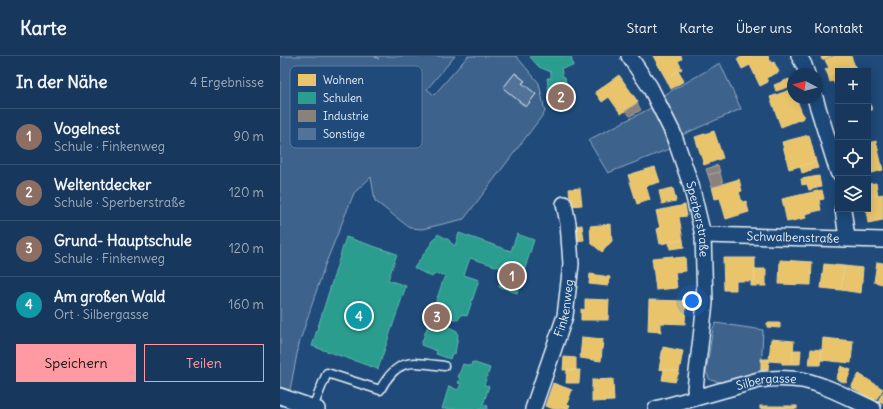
<!DOCTYPE html>
<html lang="de">
<head>
<meta charset="utf-8">
<style>
  body { margin:0; font-family:Delius,sans-serif; background:#244365; color:#f1f3f6 }
  .controls { position:absolute; right:12px; top:12px; display:grid; overflow:hidden; border-radius:0px; box-shadow:0 2px 10px #0003 }
  .controls button { width:36px; height:36px; display:grid; place-items:center; padding:0; border:0; border-bottom:1px solid #365272; background:#17385c; color:#f1f3f6; font:20px sans-serif }
  .compass { position:absolute; left:507px; top:12px; width:36px; height:36px; border-radius:50%; background:#17385c; box-shadow:0 2px 10px #0003; rotate:277deg }
  .you { position:absolute; left:412px; top:245px; width:14px; height:14px; margin:-10px; border:3px solid #fff; border-radius:50%; background:#1a73e8; box-shadow:0 0 0 6px #1a73e833 }
  .badge { display:grid; place-items:center; width:26px; height:26px; border-radius:50%; background:#ff9aa2; color:#fff; font-size:13px; font-weight:700 }
  .pin { position:absolute; translate:-50% -50%; border:2px solid #fff; box-shadow:0 1px 4px #0006 }
  .list { margin:0; padding:0; list-style:none }
  h2 { display:flex; justify-content:space-between; align-items:center; height:52px; margin:0; padding:0 16px; font-size:17px }
  h2 small { font-size:13px; font-weight:400; color:#9eacbb }
  .list li { display:grid; grid-template-columns:26px 1fr auto; gap:12px; align-items:center; box-sizing:border-box; height:56px; padding:0 16px; border-top:1px solid #365272 }
  .list b { display:block; font-size:15px; white-space:nowrap }
  .list p { margin:0; font-size:13px; white-space:nowrap; color:#9eacbb }
  .list em { font-size:13px; font-style:normal; color:#9eacbb }
  .actions { display:flex; gap:8px; padding:12px 16px }
  .actions a { flex:1; padding:9px 0; border:1px solid #ff9aa2; border-radius:0px; text-align:center; font-size:14px; color:#ff9aa2 }
  .actions .main { background:#ff9aa2; color:#111 }
  .icon { flex:none; width:22px; height:22px; fill:none; stroke:currentColor; stroke-width:2; stroke-linecap:round; stroke-linejoin:round }
  .map { position:relative; flex:none; width:603px; height:353px; overflow:hidden }
  header { display:flex; align-items:center; gap:24px; box-sizing:border-box; height:56px; padding:0 20px; background:#17385c; border-bottom:1px solid #365272 }
  header strong { font-size:19px }
  nav { display:flex; gap:22px; margin-inline-start:auto; font-size:14px }
  main { display:flex }
  aside { flex:1; background:#17385c }
  .map>svg:first-child { display:block }
</style>
</head>
<body>
<header>
<strong>Karte</strong>
<nav><a>Start</a><a>Karte</a><a>Über uns</a><a>Kontakt</a></nav>
</header>
<main>
<aside>
<h2>In der Nähe<small>4 Ergebnisse</small></h2>
<ul class="list">
<li><span class="badge" style="background:#8d6e63">1</span><div><b>Vogelnest</b><p>Schule · Finkenweg</p></div><em>90 m</em></li>
<li><span class="badge" style="background:#8d6e63">2</span><div><b>Weltentdecker</b><p>Schule · Sperberstraße</p></div><em>120 m</em></li>
<li><span class="badge" style="background:#8d6e63">3</span><div><b>Grund- Hauptschule</b><p>Schule · Finkenweg</p></div><em>120 m</em></li>
<li><span class="badge" style="background:#0f9aa8">4</span><div><b>Am großen Wald</b><p>Ort · Silbergasse</p></div><em>160 m</em></li>
</ul>
<div class="actions"><a class="main">Speichern</a><a>Teilen</a></div>
</aside>
<div class="map">
<svg width="603" height="353" viewBox="0 0 603 353">
  <rect width="100%" height="100%" fill="#1f4a7a"/>
  <filter id="ink" filterUnits="userSpaceOnUse"><feTurbulence type="fractalNoise" baseFrequency=".025" numOctaves="2"/><feDisplacementMap in="SourceGraphic" scale="8" xChannelSelector="R" yChannelSelector="G"/><feConvolveMatrix kernelMatrix="1 2 1 2 8 2 1 2 1" color-interpolation-filters="sRGB"/></filter>
  <g filter="url(#ink)">
    <g fill="#3c628c" stroke="#92aac2">
      <path d="M 0,0 L 93,0 L 99,3 L 95,0 L 175,0 L 147,33 L 154,39 L 188,0 L 236,0 L 259,27 L 265,56 L 184,163 L 142,173 L 130,172 L 95,145 L 91,121 L 74,137 L 45,209 L 19,288 L 10,334 L 0,331 Z"/>
      <path d="M 440,7 L 461,53 L 402,79 L 384,39 Z"/>
      <path d="M 371,52 L 383,75 L 389,93 L 328,117 L 308,84 Z"/>
      <path d="M 436,267 L 483,274 L 481,317 L 440,326 L 430,324 L 426,316 L 433,272 Z"/>
    </g>
    <g fill="#e9c46a" stroke="#e9d295">
      <path d="M 373,0 L 401,0 L 402,3 L 398,5 L 402,13 L 386,23 Z"/>
      <path d="M 464,0 L 488,0 L 491,7 L 494,6 L 499,16 L 486,22 L 488,26 L 480,30 L 470,9 L 462,13 L 457,3 Z"/>
      <path d="M 541,0 L 551,0 L 542,4 Z"/>
      <path d="M 554,0 L 571,0 L 574,8 L 548,19 L 545,13 L 549,12 L 545,4 Z"/>
      <path d="M 574,8 L 577,15 L 558,15 L 558,30 L 556,31 L 553,25 L 550,26 L 548,19 Z"/>
      <path d="M 398,15 L 404,25 L 391,33 L 386,23 Z"/>
      <path d="M 339,19 L 358,46 L 341,58 L 329,41 L 322,46 L 315,36 Z"/>
      <path d="M 509,23 L 512,30 L 496,35 L 494,29 Z"/>
      <path d="M 513,33 L 513,42 L 516,42 L 524,62 L 501,71 L 490,41 Z"/>
      <path d="M 588,41 L 592,54 L 588,55 Z"/>
      <path d="M 434,75 L 443,102 L 424,109 L 415,81 Z"/>
      <path d="M 529,79 L 536,106 L 509,113 L 502,86 Z"/>
      <path d="M 596,85 L 603,114 L 588,118 L 588,87 Z"/>
      <path d="M 536,106 L 538,112 L 522,117 L 520,110 Z"/>
      <path d="M 375,111 L 380,126 L 366,130 L 370,144 L 357,148 L 348,119 Z"/>
      <path d="M 539,120 L 541,131 L 529,134 L 527,128 L 522,129 L 521,123 Z"/>
      <path d="M 459,123 L 462,135 L 459,136 L 462,146 L 466,145 L 469,156 L 446,163 L 440,142 L 435,143 L 432,131 Z"/>
      <path d="M 596,127 L 598,139 L 588,141 L 588,128 Z"/>
      <path d="M 300,132 L 302,149 L 291,150 L 289,133 Z"/>
      <path d="M 393,132 L 396,145 L 382,148 L 379,135 Z"/>
      <path d="M 542,134 L 544,143 L 539,144 L 541,154 L 525,158 L 526,162 L 507,166 L 502,143 Z"/>
      <path d="M 603,138 L 603,164 L 588,167 L 586,153 L 588,153 L 588,141 Z"/>
      <path d="M 405,149 L 407,160 L 399,161 L 403,184 L 380,188 L 377,173 L 380,172 L 376,155 Z"/>
      <path d="M 331,168 L 332,185 L 322,196 L 311,187 L 310,170 Z"/>
      <path d="M 302,169 L 304,184 L 293,185 L 292,170 Z"/>
      <path d="M 403,184 L 404,191 L 390,193 L 389,186 Z"/>
      <path d="M 393,200 L 394,202 L 405,201 L 406,215 L 395,216 L 397,232 L 376,234 L 372,202 Z"/>
      <path d="M 443,202 L 475,202 L 475,225 L 456,225 L 456,234 L 444,234 Z"/>
      <path d="M 500,204 L 532,206 L 531,229 L 499,228 Z"/>
      <path d="M 597,206 L 603,207 L 603,228 L 594,226 Z"/>
      <path d="M 544,208 L 564,210 L 561,234 L 541,232 Z"/>
      <path d="M 564,210 L 583,212 L 581,237 L 561,234 Z"/>
      <path d="M 475,213 L 486,213 L 486,230 L 471,230 L 471,225 L 475,225 Z"/>
      <path d="M 310,218 L 330,221 L 328,230 L 309,228 Z"/>
      <path d="M 305,243 L 329,244 L 328,264 L 301,264 L 301,253 L 305,254 Z"/>
      <path d="M 369,244 L 406,245 L 405,268 L 381,267 L 381,276 L 368,275 Z"/>
      <path d="M 487,267 L 500,267 L 500,272 L 487,271 Z"/>
      <path d="M 302,281 L 323,283 L 321,305 L 300,302 Z"/>
      <path d="M 543,282 L 573,285 L 571,307 L 541,304 Z"/>
      <path d="M 491,283 L 514,285 L 512,308 L 502,308 L 502,306 L 489,305 Z"/>
      <path d="M 383,291 L 403,295 L 399,316 L 379,313 Z"/>
      <path d="M 531,293 L 542,294 L 540,309 L 529,309 Z"/>
      <path d="M 513,294 L 521,294 L 520,308 L 512,308 Z"/>
      <path d="M 284,301 L 296,302 L 296,314 L 283,314 Z"/>
      <path d="M 481,303 L 489,303 L 488,314 L 481,314 Z"/>
      <path d="M 561,310 L 571,314 L 566,327 L 556,323 Z"/>
      <path d="M 384,313 L 399,316 L 395,326 L 382,324 Z"/>
      <path d="M 287,314 L 300,314 L 299,327 L 286,327 Z"/>
      <path d="M 579,318 L 603,333 L 595,345 L 571,331 Z"/>
      <path d="M 333,323 L 334,345 L 312,346 L 312,324 Z"/>
      <path d="M 273,327 L 292,334 L 287,348 L 290,349 L 288,353 L 274,353 L 265,350 Z"/>
      <path d="M 603,336 L 603,348 L 598,345 Z"/>
      <rect x="480" y="350" width="37" height="3"/>
    </g>
    <g fill="#2a9d8f" stroke="#63b6ae">
      <path d="M 252,0 L 291,0 L 293,10 L 281,12 L 283,21 L 285,21 L 287,38 L 280,38 L 281,46 L 270,47 L 267,22 L 271,22 L 271,16 L 259,11 L 250,1 Z"/>
      <path d="M 179,177 L 231,195 L 237,178 L 254,184 L 237,237 L 219,231 L 225,213 L 190,202 L 184,219 L 199,224 L 187,260 L 182,258 L 178,264 L 171,262 L 167,270 L 177,275 L 178,279 L 175,298 L 172,297 L 170,303 L 156,298 L 157,295 L 141,289 L 165,219 L 155,218 L 152,221 L 134,212 L 158,178 L 169,184 L 170,186 L 175,190 Z"/>
      <path d="M 66,181 L 117,198 L 108,224 L 126,230 L 98,313 L 32,290 Z"/>
      <path d="M 192,306 L 210,312 L 204,329 L 209,330 L 203,349 L 208,350 L 207,353 L 162,353 L 169,330 L 178,334 L 181,328 L 178,327 L 180,322 L 178,321 L 183,308 L 191,310 Z"/>
    </g>
    <g fill="#8a817c" stroke="#a6a3a1">
      <path d="M 357,47 L 361,54 L 350,60 L 346,55 Z"/>
      <path d="M 438,109 L 440,116 L 428,119 L 426,113 Z"/>
      <path d="M 440,116 L 443,128 L 432,131 L 428,119 Z"/>
    </g>
    <path fill="#517399" stroke="#e8f1f8" d="M 235,17 L 245,25 L 242,27 L 256,38 L 246,51 L 223,32 Z"/>
    <g fill="none" stroke-linecap="round" stroke-linejoin="round">
      <g stroke="#e8f1f8" stroke-width="11">
        <path id="lane" d="M 33,351 L 47,317 L 100,334 C 118,301 131,306 164,310"/>
      </g>
      <g stroke="#e8f1f8" stroke-width="18">
        <g id="street">
          <path id="s1" d="M 349,0 L 370,31 L 393,77 L 411,129 L 423,179 L 425,247 L 415,333 L 417,341"/>
          <path d="M 519,0 L 524,9 L 527,18"/>
          <path d="M 535,42 L 558,116"/>
          <path d="M 563,153 L 567,182"/>
          <path id="s2" d="M 423,179 L 603,184"/>
          <path d="M 0,340 L 37,353"/>
          <path id="s3" d="M 253,353 L 285,260 L 291,208 L 288,167 L 284,148"/>
          <path id="s4" d="M 376,353 L 479,324 C 492,322 508,322 522,324 C 546,329 571,343 593,353"/>
        </g>
      </g>
      <use href="#lane" stroke="#1f4a7a" stroke-width="8"/>
      <use href="#street" stroke="#1f4a7a" stroke-width="15"/>
    </g>
  </g>
  <g text-anchor="middle" stroke-width="4" stroke-linejoin="round" paint-order="stroke">
    <g font-size="12" fill="#e8f1f8" stroke="#1f4a7a">
      <text dy="4" stroke="none"><textPath href="#s1" startOffset="179">Sperberstraße</textPath></text>
      <text dy="4" stroke="none"><textPath href="#s2" startOffset="90">Schwalbenstraße</textPath></text>
      <text dy="4" stroke="none"><textPath href="#s3" startOffset="106">Finkenweg</textPath></text>
      <text dy="4" stroke="none"><textPath href="#s4" startOffset="114">Silbergasse</textPath></text>
    </g>
  </g>
  <rect x="10" y="10" width="132" height="82" rx="6" fill="#1f4a7a" stroke="#5b7ca0" stroke-width="1"/>
  <rect x="18" y="18" width="18" height="12" fill="#e9c46a"/>
  <rect x="18" y="36" width="18" height="12" fill="#2a9d8f"/>
  <rect x="18" y="54" width="18" height="12" fill="#8a817c"/>
  <rect x="18" y="72" width="18" height="12" fill="#517399"/>
  <g font-size="11" fill="#e8f1f8">
    <text x="43" y="28">Wohnen</text>
    <text x="43" y="46">Schulen</text>
    <text x="43" y="64">Industrie</text>
    <text x="43" y="82">Sonstige</text>
  </g>
</svg>
<div class="controls">
<button>+</button>
<button>−</button>
<button><svg class="icon" aria-label="locate" viewBox="0 0 24 24"><circle cx="12" cy="12" r="6"/><path d="M12 2v4M12 18v4M2 12h4M18 12h4"/></svg></button>
<button><svg class="icon" aria-label="layers" viewBox="0 0 24 24"><path d="M12 4l9 5-9 5-9-5zM3 14l9 5 9-5"/></svg></button>
</div>
<svg class="compass" viewBox="-18 -18 36 36"><path d="M0-13l5 13h-10z" fill="#e53935"/><path d="M0 13l5-13h-10z" fill="#9eacbb"/></svg>
<div class="you"></div>
<div class="pin badge" style="left:232px;top:220px;background:#8d6e63">1</div>
<div class="pin badge" style="left:281px;top:41px;background:#8d6e63">2</div>
<div class="pin badge" style="left:157px;top:261px;background:#8d6e63">3</div>
<div class="pin badge" style="left:79px;top:260px;background:#0f9aa8">4</div>
</div>
</main>
</body>
</html>
